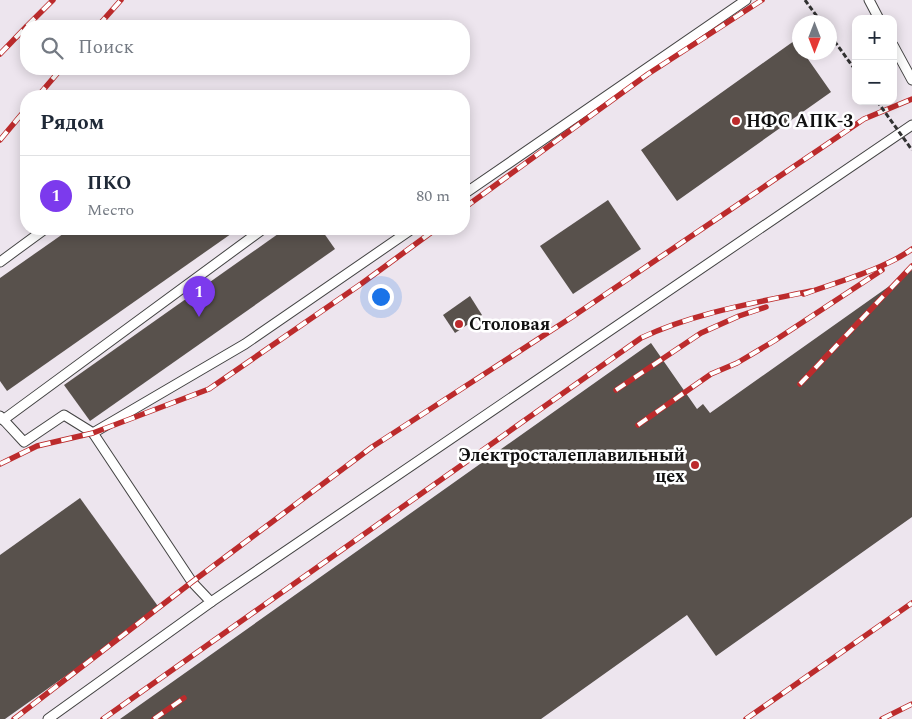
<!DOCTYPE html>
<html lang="ru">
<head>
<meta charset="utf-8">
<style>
  body { margin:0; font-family:Spectral,serif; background:#f6f6f7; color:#1f2937 }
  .controls { position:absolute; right:15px; top:15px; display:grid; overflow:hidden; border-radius:10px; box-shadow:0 2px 12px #0003 }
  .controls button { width:45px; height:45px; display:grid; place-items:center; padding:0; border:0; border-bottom:1px solid #e0e1e3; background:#fff; color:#1f2937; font:25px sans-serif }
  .compass { position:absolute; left:792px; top:15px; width:45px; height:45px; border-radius:50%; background:#fff; box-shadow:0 2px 12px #0003; rotate:180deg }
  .you { position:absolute; left:380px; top:296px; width:18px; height:18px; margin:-12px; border:4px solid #fff; border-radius:50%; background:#1a73e8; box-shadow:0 0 0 8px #1a73e833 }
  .badge { display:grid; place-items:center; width:32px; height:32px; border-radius:50%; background:#7c3aed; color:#fff; font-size:16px; font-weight:700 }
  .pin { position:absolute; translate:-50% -41px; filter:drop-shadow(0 1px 2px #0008) }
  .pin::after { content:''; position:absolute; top:26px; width:18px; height:15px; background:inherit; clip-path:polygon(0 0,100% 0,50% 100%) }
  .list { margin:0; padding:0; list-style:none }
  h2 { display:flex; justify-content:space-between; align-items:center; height:65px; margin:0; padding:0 20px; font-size:21px }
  h2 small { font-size:16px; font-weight:400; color:#747a83 }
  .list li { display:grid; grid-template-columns:32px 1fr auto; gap:15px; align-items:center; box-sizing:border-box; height:80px; padding:0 20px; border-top:1px solid #e0e1e3 }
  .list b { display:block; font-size:19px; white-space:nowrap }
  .list p { margin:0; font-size:16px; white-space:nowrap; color:#747a83 }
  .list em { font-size:16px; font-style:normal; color:#747a83 }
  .icon { flex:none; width:28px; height:28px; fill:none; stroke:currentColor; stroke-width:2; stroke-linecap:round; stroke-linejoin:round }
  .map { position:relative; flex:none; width:912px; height:719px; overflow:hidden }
  .search { position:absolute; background:#fff; box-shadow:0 2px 12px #0003; left:20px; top:20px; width:450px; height:55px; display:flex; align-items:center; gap:12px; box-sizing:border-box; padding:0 18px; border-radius:20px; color:#747a83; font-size:19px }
  .panel { position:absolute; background:#fff; box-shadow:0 2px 12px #0003; left:20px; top:90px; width:450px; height:145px; border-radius:20px }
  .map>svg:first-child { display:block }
</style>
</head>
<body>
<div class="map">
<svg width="912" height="719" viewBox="0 0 912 719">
  <rect width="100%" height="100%" fill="#fffdf3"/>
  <path fill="#ede5ee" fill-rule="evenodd" d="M 0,0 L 912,0 L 912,719 L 0,719 ZM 856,19 L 893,19 L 893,101 L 856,101 ZM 800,22 L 830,22 L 830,52 L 800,52 ZM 26,26 L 464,26 L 464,69 L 26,69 ZM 26,96 L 464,96 L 464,229 L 26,229 Z"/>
  <g fill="#58514c">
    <path d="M 794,41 L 800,48 L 800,52 L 803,52 L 831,92 L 677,201 L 641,150 Z"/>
    <path d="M 608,200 L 641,249 L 573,294 L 540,246 Z"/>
    <path d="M 70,229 L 238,229 L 7,391 L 0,381 L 0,278 Z"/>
    <path d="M 285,229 L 321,229 L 335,249 L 90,421 L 64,385 Z"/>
    <path d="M 912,270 L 912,517 L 716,656 L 687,615 L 541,719 L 120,719 L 651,343 L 697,409 L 703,404 L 710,413 Z"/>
    <path d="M 470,296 L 482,315 L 455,333 L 443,315 Z"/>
    <path d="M 80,498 L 160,609 L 5,719 L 0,719 L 0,555 Z"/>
  </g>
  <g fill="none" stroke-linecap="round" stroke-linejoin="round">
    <g stroke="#434343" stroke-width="11">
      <g id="service">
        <path d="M 869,0 L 879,19"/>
        <path d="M 893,45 L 912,80"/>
        <path d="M 464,194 L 746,0"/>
        <path d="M 0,262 L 45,229"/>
        <path d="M 0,416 L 24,442 L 64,415 L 93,433"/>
        <path d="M 3,420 L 263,229"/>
        <path d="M 211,602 L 912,125"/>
        <path d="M 48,719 L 211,602 L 192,582 L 93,433 L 245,344 L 412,229"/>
      </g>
    </g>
    <g stroke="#323232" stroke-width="3" stroke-dasharray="5 2.5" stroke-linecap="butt">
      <path d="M 805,0 L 821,22"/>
      <path d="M 830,35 L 856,71"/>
    </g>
    <use href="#service" stroke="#fff" stroke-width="9"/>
    <g stroke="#bc2b2c" stroke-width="5.5">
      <g id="rail">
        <path d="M 27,26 L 53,0"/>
        <path d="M 98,26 L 121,0"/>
        <path d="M 0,54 L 26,27"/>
        <path d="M 38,96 L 61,69"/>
        <path d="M 0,140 L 26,109"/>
        <path d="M 464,208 L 648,74 L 762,0"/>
        <path d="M 804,294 C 837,282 885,269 912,249"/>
        <path d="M 800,384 L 912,266"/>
        <path d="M 616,390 L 701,333 L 739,316 L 766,307"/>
        <path d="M 638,425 L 711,374 L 737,363 L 774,341 L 882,270"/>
        <path d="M 0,464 L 37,446 L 93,433 L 209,389 L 361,284 L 436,229"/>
        <path d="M 14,719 L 192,582 L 372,447 L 572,317 L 864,119 L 912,99"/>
        <path d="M 103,719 L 641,338 C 694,313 754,303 811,291"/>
        <path d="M 154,719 L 184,698"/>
        <path d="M 746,719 L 912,603"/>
        <path d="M 882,719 L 912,704"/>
      </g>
    </g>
    <use href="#rail" stroke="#fff" stroke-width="4" stroke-dasharray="11" stroke-linecap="butt"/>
    <path stroke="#323232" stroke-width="3" stroke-dasharray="5 2.5" stroke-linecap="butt" d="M 877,101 L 912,150"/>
  </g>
  <g fill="#bc2b2c" stroke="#fff" stroke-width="2">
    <circle cx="736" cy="121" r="5"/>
    <circle cx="459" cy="324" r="5"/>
    <circle cx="695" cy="465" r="5"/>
  </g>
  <g text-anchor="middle" stroke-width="5" stroke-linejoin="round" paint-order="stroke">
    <g font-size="18" font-weight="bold" fill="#101010" stroke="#fff" text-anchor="start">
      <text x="746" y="127">НФС АПК-3</text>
      <text x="469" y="330">Столовая</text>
      <text x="685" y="461" text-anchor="end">Электросталеплавильный<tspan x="685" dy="21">цех</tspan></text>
    </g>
  </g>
</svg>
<div class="controls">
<button>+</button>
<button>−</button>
</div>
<svg class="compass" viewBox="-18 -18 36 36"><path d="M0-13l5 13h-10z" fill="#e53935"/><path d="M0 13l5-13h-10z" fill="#747a83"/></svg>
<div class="you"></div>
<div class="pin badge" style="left:199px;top:317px">1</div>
<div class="search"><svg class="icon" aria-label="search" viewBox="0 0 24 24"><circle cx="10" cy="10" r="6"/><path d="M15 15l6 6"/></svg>Поиск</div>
<section class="panel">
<h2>Рядом<small></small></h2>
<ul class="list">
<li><span class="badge">1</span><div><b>ПКО</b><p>Место</p></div><em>80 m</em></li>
</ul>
</section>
</div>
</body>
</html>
